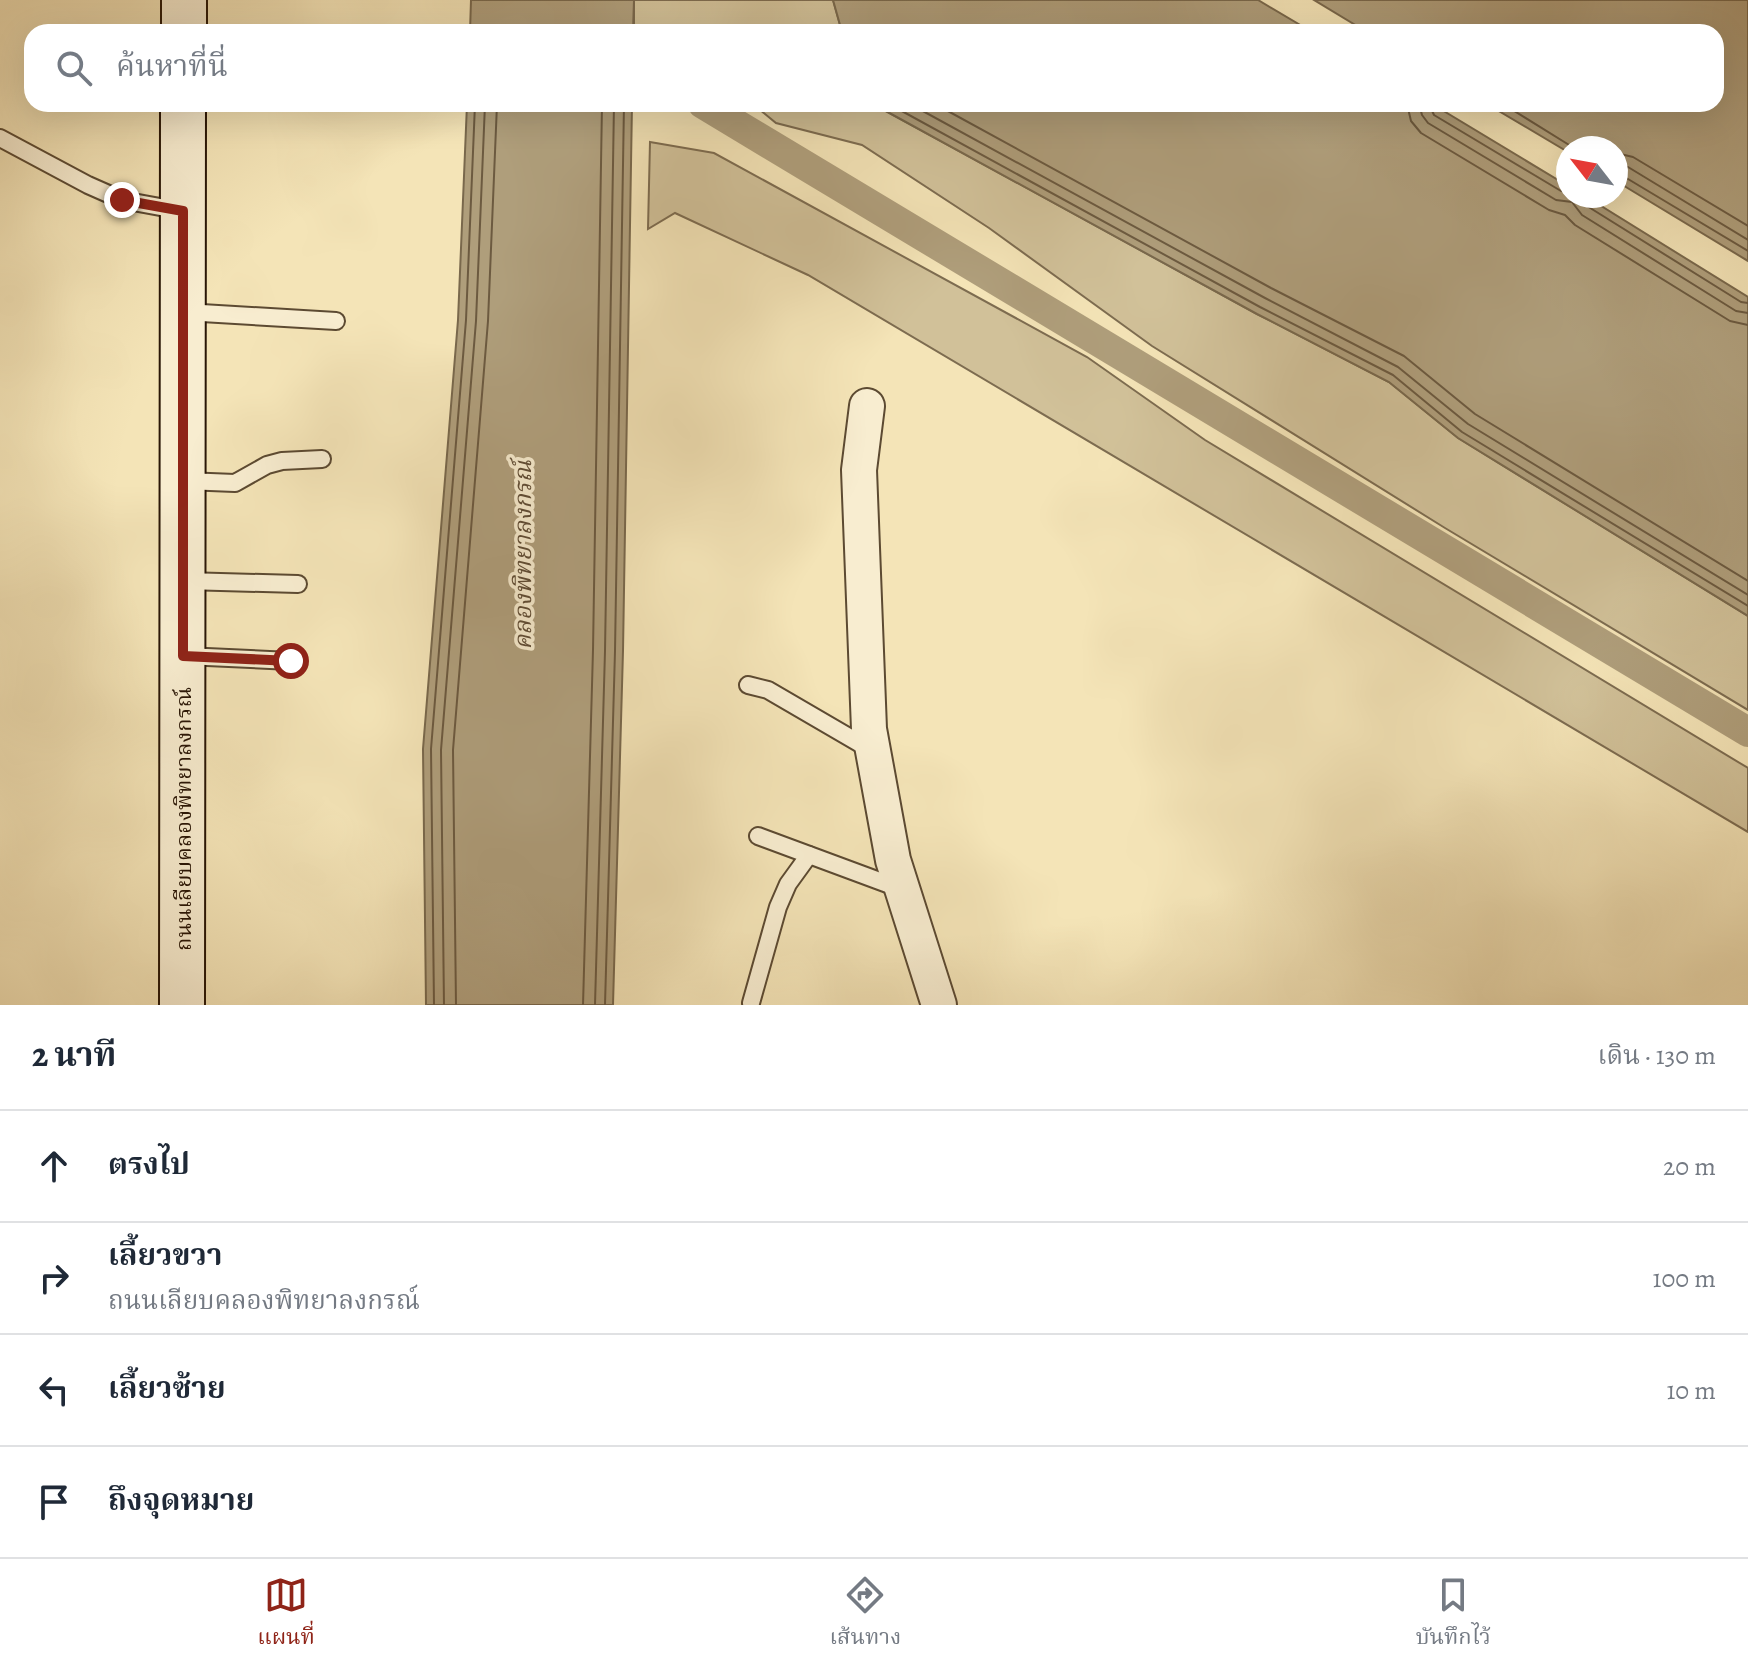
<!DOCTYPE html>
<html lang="th">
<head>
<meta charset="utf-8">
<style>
  body { margin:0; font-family:Alegreya,"Noto Serif Thai",serif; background:#f2f2f3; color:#1f2937 }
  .compass { position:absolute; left:1556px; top:136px; width:72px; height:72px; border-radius:50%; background:#fff; box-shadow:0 8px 32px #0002; rotate:301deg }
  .stop { position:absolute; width:24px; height:24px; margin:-18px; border:6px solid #8f2418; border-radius:50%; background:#fff }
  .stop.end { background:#8f2418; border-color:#fff; box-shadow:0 2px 8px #0008 }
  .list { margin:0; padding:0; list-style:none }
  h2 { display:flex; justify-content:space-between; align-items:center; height:104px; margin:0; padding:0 32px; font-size:34px }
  h2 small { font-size:26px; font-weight:400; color:#747a83 }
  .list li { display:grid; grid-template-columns:52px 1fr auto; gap:24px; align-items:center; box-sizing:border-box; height:112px; padding:0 32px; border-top:2px solid #e0e1e3 }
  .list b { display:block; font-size:30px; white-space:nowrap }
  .list p { margin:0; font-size:26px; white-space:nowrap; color:#747a83 }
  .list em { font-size:26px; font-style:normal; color:#747a83 }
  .icon { flex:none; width:44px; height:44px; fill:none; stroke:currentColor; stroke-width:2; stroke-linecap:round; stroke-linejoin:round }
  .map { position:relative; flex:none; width:1748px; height:1005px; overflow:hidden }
  .search { position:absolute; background:#fff; box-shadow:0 8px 32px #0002; left:24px; right:24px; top:24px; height:88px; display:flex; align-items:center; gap:20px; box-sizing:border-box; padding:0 28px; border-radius:24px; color:#747a83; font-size:30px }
  .sheet { height:552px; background:#fff }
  nav { display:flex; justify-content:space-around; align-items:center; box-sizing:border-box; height:112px; border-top:2px solid #e0e1e3; background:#fff; font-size:22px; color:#747a83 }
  nav a { display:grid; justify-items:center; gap:4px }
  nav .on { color:#8f2418 }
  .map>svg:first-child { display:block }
</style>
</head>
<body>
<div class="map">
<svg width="1748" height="1005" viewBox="0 0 1748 1005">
  <rect width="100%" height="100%" fill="#f4e4b7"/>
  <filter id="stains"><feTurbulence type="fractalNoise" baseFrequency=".0025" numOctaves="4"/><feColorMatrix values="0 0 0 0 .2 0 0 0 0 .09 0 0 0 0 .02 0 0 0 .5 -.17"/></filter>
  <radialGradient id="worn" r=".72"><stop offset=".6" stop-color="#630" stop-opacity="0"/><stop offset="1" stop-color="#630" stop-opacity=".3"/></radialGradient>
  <g fill="#d1c199" stroke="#7d6c50" stroke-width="2">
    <path d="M 634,0 L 833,0 L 842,32 L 638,32 L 634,29 Z"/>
    <path d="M 753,104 L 873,104 L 1257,314 L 1389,382 L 1458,438 L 1748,616 L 1748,710 L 1445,528 L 1152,346 L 989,228 L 862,145 L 776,123 Z"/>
    <path d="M 650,142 L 714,153 L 1087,357 L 1205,440 L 1748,768 L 1748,832 L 808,275 L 675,213 L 648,229 Z"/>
  </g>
  <g fill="#af9e7b" stroke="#79684c" stroke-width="2">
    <path d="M 471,0 L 634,0 L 633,32 L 470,32 Z"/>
    <path d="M 833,0 L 1258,0 L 1312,32 L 842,32 Z"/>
    <path d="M 1314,0 L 1748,0 L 1748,261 L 1616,181 L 1616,148 L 1568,148 L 1568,152 L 1487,104 L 1716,104 L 1716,32 L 1367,32 Z"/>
    <path d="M 467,104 L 632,104 L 623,651 L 613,1005 L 426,1005 L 423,749 L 458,320 Z"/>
    <path d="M 873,104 L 1432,104 L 1568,186 L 1568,196 L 1585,196 L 1748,297 L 1748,616 L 1458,438 L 1389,382 L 1257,314 Z"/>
  </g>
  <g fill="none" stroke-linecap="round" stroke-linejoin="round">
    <g stroke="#6c5a40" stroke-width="2">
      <path d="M 889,104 L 1260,307 L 1393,375 L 1462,432 L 1748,606"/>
      <path d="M 910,104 L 1265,298 L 1398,367 L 1468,424 L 1748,595"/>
      <path d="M 935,104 L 1271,288 L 1404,356 L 1475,414 L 1748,581"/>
      <path d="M 1407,104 L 1411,121 L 1421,133 L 1549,210 L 1565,215 L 1575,225 L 1730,321 L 1748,325"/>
      <path d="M 1419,104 L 1422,115 L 1428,123 L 1556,200 L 1572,202 L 1582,215 L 1736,311 L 1748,313"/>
      <path d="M 1429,104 L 1434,115 L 1561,191 L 1568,192"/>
      <path d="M 1503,104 L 1574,148"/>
      <path d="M 1616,153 L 1633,157 L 1748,226"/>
      <path d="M 1616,165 L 1628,167 L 1748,240"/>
      <path d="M 1616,175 L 1623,176 L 1748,251"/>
      <path d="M 1583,196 L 1587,206 L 1741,302 L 1748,303"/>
      <path d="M 434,1005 L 431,749 L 466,320 L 475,104"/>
      <path d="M 444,1005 L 441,750 L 476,321 L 485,104"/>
      <path d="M 456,1005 L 453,750 L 488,321 L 497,104"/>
      <path d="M 583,1005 L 593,650 L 602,104"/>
      <path d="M 595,1005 L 605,651 L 614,104"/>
      <path d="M 605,1005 L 615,651 L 624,104"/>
    </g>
    <path stroke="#af9e7b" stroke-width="30" d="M 703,104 L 1748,732"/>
    <g stroke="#5c4a32" stroke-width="20">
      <g id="lane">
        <path d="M 0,138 L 88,185 L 122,200 L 182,211"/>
        <path d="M 185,312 L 336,321"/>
        <path d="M 185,481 L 235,483 L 267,465 L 282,461 L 322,459"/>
        <path d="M 185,581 L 298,584"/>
        <path d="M 185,656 L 291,661"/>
        <path d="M 748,685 L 768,690 L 871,750"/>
        <path d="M 758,836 L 901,889"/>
        <path d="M 751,1003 L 778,907 L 788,884 L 809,855"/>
      </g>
    </g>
    <g stroke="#5c4a32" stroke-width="38">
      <path id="street" d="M 867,406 L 859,470 L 869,729 L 893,860 L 939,1005"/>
    </g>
    <g stroke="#291606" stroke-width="48">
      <g id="secondary">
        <path d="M 184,32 L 184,0"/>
        <path d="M 182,1005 L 183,104"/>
      </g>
    </g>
    <use href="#lane" stroke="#f8edd0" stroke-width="16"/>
    <use href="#street" stroke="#f8edd0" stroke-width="34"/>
    <use href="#secondary" stroke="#f8edd0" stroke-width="44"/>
  </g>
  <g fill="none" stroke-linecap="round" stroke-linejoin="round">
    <path stroke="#8f2418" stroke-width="10" d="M 122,200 L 183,211 L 183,656 L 291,661"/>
  </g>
  <g text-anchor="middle" stroke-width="7" stroke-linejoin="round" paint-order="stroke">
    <g font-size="22" fill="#291606" stroke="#f8edd0">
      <text transform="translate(183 819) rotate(-90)" y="8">ถนนเลียบคลองพิทยาลงกรณ์</text>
    </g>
    <g font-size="24" font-style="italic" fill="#5f4c35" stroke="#f8edd0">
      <text transform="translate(523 555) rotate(-90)" y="8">คลองพิทยาลงกรณ์</text>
    </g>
  </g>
  <rect width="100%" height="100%" filter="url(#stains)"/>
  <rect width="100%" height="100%" fill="url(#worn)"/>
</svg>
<svg class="compass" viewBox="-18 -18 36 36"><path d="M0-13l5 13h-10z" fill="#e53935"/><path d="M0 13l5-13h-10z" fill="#747a83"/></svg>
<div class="stop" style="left:291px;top:661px"></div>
<div class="stop end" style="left:122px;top:200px"></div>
<div class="search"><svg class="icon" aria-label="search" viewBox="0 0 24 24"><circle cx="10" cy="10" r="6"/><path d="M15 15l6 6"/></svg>ค้นหาที่นี่</div>
</div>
<section class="sheet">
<h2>2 นาที<small>เดิน · 130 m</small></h2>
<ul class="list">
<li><svg class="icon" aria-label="ahead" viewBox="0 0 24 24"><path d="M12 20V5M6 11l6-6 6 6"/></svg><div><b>ตรงไป</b></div><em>20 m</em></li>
<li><svg class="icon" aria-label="right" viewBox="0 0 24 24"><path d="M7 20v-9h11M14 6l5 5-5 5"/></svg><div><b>เลี้ยวขวา</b><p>ถนนเลียบคลองพิทยาลงกรณ์</p></div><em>100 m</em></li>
<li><svg class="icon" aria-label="left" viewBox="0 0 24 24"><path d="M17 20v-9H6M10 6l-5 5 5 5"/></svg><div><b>เลี้ยวซ้าย</b></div><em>10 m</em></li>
<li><svg class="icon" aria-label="arrive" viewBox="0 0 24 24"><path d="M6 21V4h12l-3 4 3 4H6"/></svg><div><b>ถึงจุดหมาย</b></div></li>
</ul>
</section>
<nav>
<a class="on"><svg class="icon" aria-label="map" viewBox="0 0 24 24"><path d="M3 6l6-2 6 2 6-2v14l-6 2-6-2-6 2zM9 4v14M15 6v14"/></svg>แผนที่</a>
<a><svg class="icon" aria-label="directions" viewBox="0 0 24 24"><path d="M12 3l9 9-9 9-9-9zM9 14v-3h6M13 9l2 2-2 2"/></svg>เส้นทาง</a>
<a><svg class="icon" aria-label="saved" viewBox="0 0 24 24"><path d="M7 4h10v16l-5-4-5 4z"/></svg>บันทึกไว้</a>
</nav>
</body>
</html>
